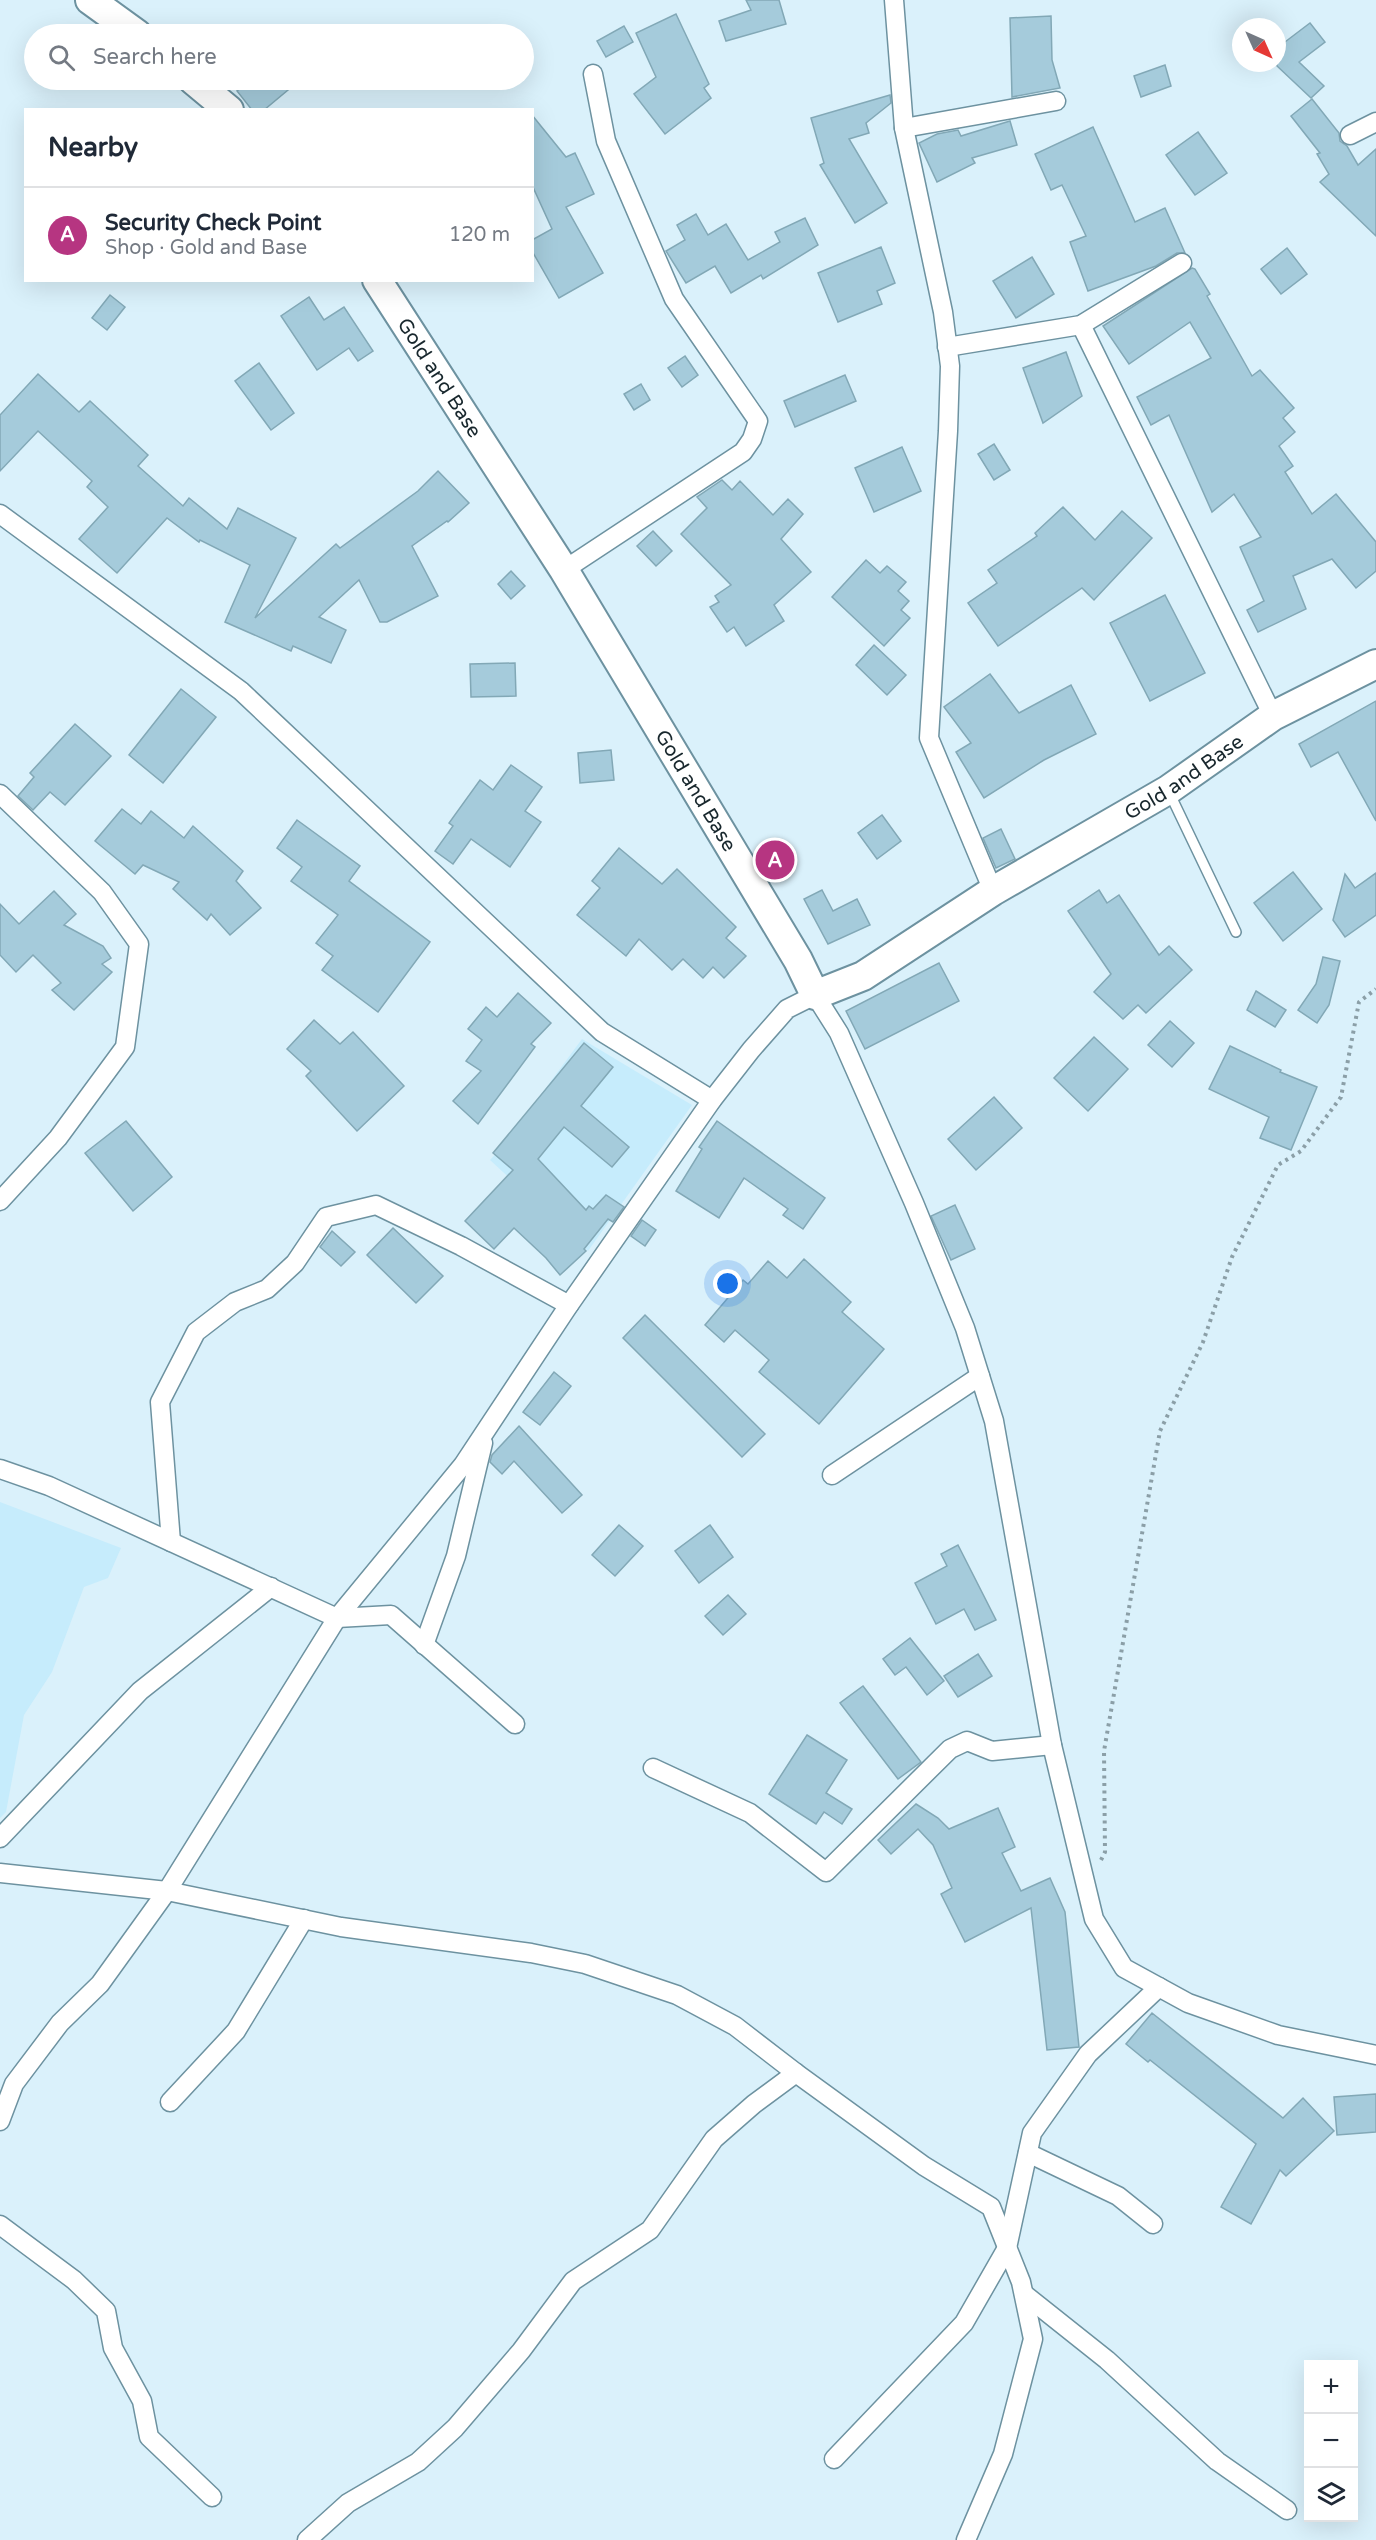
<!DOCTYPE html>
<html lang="en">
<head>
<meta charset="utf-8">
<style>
  body { margin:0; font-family:"Varela Round",sans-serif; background:#f2f2f3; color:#1f2937 }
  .controls { position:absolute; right:18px; bottom:18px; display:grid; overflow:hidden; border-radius:0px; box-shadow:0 6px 24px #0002 }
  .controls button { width:54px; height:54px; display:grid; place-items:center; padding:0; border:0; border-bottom:2px solid #e0e1e3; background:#fff; color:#1f2937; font:30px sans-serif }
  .compass { position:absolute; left:1232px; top:18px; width:54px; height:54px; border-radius:50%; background:#fff; box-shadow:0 6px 24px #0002; rotate:135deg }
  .you { position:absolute; left:728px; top:1284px; width:21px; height:21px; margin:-15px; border:4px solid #fff; border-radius:50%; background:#1a73e8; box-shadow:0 0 0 9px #1a73e833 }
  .badge { display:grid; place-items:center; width:39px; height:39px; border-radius:50%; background:#b63581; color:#fff; font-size:20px; font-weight:700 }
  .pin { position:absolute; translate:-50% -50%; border:3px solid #fff; box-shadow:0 2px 6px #0006 }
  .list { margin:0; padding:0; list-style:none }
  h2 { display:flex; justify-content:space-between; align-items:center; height:78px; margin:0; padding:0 24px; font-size:26px }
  h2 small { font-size:20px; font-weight:400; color:#747a83 }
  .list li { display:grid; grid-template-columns:39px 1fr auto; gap:18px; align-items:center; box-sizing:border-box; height:96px; padding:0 24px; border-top:2px solid #e0e1e3 }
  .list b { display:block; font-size:22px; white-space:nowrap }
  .list p { margin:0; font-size:20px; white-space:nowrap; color:#747a83 }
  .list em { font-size:20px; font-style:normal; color:#747a83 }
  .icon { flex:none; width:33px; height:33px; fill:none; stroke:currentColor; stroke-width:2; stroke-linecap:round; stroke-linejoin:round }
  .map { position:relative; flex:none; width:1376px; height:2540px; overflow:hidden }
  .search { position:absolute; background:#fff; box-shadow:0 6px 24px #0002; left:24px; top:24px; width:510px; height:66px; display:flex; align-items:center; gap:15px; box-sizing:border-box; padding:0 21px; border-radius:33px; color:#747a83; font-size:22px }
  .panel { position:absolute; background:#fff; box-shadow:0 6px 24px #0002; left:24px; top:108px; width:510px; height:174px; border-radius:0px }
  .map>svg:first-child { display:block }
</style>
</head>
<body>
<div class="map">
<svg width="1376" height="2540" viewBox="0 0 1376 2540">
  <rect width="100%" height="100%" fill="#daf1fb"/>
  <g fill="#c6ecfc">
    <path d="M 582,1039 L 692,1105 L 588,1251 L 490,1160 L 503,1146 Z"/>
    <path d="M 0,1502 L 121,1548 L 108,1578 L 84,1587 L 52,1672 L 24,1715 L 6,1812 L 0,1818 Z"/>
  </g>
  <g fill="#a5cbdb" stroke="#82a8b6" stroke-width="1.5">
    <path d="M 746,0 L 779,0 L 786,24 L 726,41 L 719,21 L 751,10 Z"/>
    <path d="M 676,14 L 709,84 L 704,88 L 711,98 L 665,134 L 634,94 L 656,77 L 636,33 Z"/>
    <path d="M 1051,16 L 1052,60 L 1060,88 L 1012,97 L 1010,18 Z"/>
    <path d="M 1310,23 L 1325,42 L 1299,62 L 1324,86 L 1311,98 L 1277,66 L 1277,48 Z"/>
    <path d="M 624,26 L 633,42 L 606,57 L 597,41 Z"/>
    <path d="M 1165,65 L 1171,86 L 1141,97 L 1134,76 Z"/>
    <path d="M 251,80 L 300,80 L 264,110 L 252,110 L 237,91 Z"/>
    <path d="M 890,95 L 891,103 L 866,123 L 869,133 L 849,139 L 887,203 L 855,223 L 820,165 L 824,163 L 811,118 Z"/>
    <path d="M 1312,99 L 1339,133 L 1340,141 L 1347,146 L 1358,165 L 1376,149 L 1376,236 L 1320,182 L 1329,174 L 1317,154 L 1320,153 L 1291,116 Z"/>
    <path d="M 532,115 L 566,157 L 575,153 L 594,194 L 566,207 L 603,273 L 559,298 L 532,251 L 532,240 L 552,229 L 532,185 Z"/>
    <path d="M 1010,121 L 1017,145 L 972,158 L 975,163 L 937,182 L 919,143 L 937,134 L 958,130 L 961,136 Z"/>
    <path d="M 1093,127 L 1135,222 L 1165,208 L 1185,253 L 1177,253 L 1156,266 L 1088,291 L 1070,242 L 1086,236 L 1062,185 L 1051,190 L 1035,154 Z"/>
    <path d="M 1198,132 L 1227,173 L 1195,195 L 1166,155 Z"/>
    <path d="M 696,214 L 708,235 L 726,224 L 748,260 L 780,242 L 775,232 L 805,218 L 818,245 L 763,279 L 761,275 L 731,293 L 715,266 L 686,283 L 666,251 L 685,240 L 677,225 Z"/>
    <path d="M 881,247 L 895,283 L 877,291 L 882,304 L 838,322 L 818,273 Z"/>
    <path d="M 1287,248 L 1307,274 L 1281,294 L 1261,269 Z"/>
    <path d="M 1032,257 L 1054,294 L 1016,318 L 993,281 Z"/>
    <path d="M 1192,268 L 1195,269 L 1210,294 L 1207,296 L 1252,376 L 1260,370 L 1294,408 L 1283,418 L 1295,432 L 1279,446 L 1293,466 L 1285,472 L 1312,514 L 1336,494 L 1376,542 L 1376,571 L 1356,588 L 1332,559 L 1293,576 L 1306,609 L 1258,632 L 1247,610 L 1264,601 L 1240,547 L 1261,537 L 1234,494 L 1212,512 L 1169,415 L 1151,425 L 1137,397 L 1211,358 L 1190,322 L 1129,364 L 1103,326 Z"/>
    <path d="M 110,295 L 125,307 L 107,330 L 92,318 Z"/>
    <path d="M 309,297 L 324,320 L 344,307 L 373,351 L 358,361 L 349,348 L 317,370 L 281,316 Z"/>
    <path d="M 1066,352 L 1082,396 L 1043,423 L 1023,368 Z"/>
    <path d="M 685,356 L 698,375 L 682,387 L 668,368 Z"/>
    <path d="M 259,363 L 294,413 L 271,430 L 235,381 Z"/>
    <path d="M 38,374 L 79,412 L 90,401 L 148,455 L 138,466 L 183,506 L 189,498 L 227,529 L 238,508 L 296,538 L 255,618 L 336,544 L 340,548 L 418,491 L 438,471 L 469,503 L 448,522 L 447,521 L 412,546 L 438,596 L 387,622 L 380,622 L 359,580 L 319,617 L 346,630 L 331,663 L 293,646 L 291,651 L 225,622 L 250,565 L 200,540 L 199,542 L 167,518 L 117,573 L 79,539 L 108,507 L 87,487 L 92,481 L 38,431 L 0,471 L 0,415 Z"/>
    <path d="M 845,375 L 856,401 L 795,427 L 784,401 Z"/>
    <path d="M 641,384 L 650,400 L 634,410 L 624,394 Z"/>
    <path d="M 994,444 L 1010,470 L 994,480 L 978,454 Z"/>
    <path d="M 902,447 L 921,491 L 874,512 L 855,468 Z"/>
    <path d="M 722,480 L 732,490 L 740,481 L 773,515 L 788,499 L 803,514 L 781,539 L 811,572 L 774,605 L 784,621 L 746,646 L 734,627 L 727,632 L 710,607 L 719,602 L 715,596 L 731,585 L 681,534 L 707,508 L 697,497 Z"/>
    <path d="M 1063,507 L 1095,540 L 1122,511 L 1152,538 L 1094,600 L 1082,588 L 998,646 L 968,603 L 997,583 L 988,570 L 1037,536 L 1035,533 Z"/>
    <path d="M 653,531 L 672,551 L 656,566 L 637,546 Z"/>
    <path d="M 866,560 L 880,573 L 887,566 L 906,582 L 898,591 L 909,601 L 901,610 L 910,618 L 884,646 L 832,597 Z"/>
    <path d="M 511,571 L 525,586 L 511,599 L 498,584 Z"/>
    <path d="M 1165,595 L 1205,673 L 1150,701 L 1110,623 Z"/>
    <path d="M 874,645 L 906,675 L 887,695 L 856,665 Z"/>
    <path d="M 515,663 L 516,696 L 471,697 L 470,664 Z"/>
    <path d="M 990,674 L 1019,713 L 1071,685 L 1096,734 L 1044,760 L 984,798 L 956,752 L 971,743 L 944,707 Z"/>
    <path d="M 181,689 L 216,717 L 163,783 L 129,755 Z"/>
    <path d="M 1376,701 L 1376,821 L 1338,752 L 1311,767 L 1299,744 Z"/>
    <path d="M 75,724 L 111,756 L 65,805 L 50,792 L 33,810 L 18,796 L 34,777 L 30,773 Z"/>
    <path d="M 611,750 L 614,780 L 580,783 L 578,753 Z"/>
    <path d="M 511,765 L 542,787 L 525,811 L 541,822 L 510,867 L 471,839 L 453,864 L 435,851 L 453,826 L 449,823 L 480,780 L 493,790 Z"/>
    <path d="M 122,809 L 141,824 L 151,811 L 184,838 L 193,826 L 243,871 L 236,881 L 261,908 L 230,935 L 211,914 L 207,920 L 173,889 L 179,882 L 143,865 L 135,874 L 95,841 Z"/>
    <path d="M 882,815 L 901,841 L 877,859 L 858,833 Z"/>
    <path d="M 297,820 L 360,866 L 349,881 L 430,942 L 378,1012 L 322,970 L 333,956 L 316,943 L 338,915 L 291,881 L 302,867 L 277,848 Z"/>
    <path d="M 1001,829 L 1015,859 L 996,868 L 983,838 Z"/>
    <path d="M 619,848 L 662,884 L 677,869 L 736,927 L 726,938 L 746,956 L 724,978 L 713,967 L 703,978 L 683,959 L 672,970 L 639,939 L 626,956 L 577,915 L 600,888 L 592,881 Z"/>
    <path d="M 1293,872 L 1322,909 L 1283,941 L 1254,903 Z"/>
    <path d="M 1376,873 L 1376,915 L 1345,937 L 1333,920 L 1345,874 L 1355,888 Z"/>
    <path d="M 822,890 L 833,911 L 857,899 L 870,925 L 828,944 L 804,899 Z"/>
    <path d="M 1099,890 L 1107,903 L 1119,895 L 1159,955 L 1169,946 L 1192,970 L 1146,1013 L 1138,1005 L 1123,1019 L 1094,992 L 1111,974 L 1068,911 Z"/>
    <path d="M 54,891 L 76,914 L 64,925 L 103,946 L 111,958 L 102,964 L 112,972 L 74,1010 L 52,990 L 61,983 L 33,955 L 16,972 L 0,955 L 0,904 L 19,924 Z"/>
    <path d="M 1323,957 L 1340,961 L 1329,1005 L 1317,1023 L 1298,1010 L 1316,984 Z"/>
    <path d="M 939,963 L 959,1001 L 865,1049 L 846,1011 Z"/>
    <path d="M 1256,991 L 1286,1010 L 1275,1027 L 1247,1010 Z"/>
    <path d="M 518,993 L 551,1023 L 531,1044 L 535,1047 L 478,1124 L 453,1101 L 481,1071 L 466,1061 L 482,1040 L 468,1029 L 486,1007 L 497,1017 Z"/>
    <path d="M 314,1020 L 340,1044 L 353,1032 L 404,1086 L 357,1131 L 306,1076 L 311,1071 L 287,1049 Z"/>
    <path d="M 1170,1021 L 1194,1043 L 1172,1067 L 1148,1045 Z"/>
    <path d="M 1094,1037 L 1128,1069 L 1088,1111 L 1054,1078 Z"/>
    <path d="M 584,1043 L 613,1067 L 581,1106 L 629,1147 L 612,1167 L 564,1127 L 538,1159 L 586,1210 L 589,1206 L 593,1209 L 606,1195 L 624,1207 L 613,1222 L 608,1219 L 584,1249 L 586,1251 L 560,1275 L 546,1258 L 514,1228 L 494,1249 L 465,1221 L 513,1170 L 493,1153 Z"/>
    <path d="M 1230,1046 L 1281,1070 L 1280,1072 L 1317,1087 L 1291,1150 L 1260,1138 L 1269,1117 L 1209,1089 Z"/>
    <path d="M 994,1097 L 1022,1128 L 976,1170 L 948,1139 Z"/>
    <path d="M 126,1121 L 172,1177 L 133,1211 L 85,1153 Z"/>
    <path d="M 717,1121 L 825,1198 L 803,1229 L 783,1215 L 788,1209 L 744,1178 L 719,1218 L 676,1191 L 702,1149 L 699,1147 Z"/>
    <path d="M 955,1205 L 975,1249 L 951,1260 L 931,1216 Z"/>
    <path d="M 642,1220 L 656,1230 L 645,1246 L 631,1236 Z"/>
    <path d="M 393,1228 L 443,1276 L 416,1303 L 367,1255 Z"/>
    <path d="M 332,1231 L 355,1252 L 341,1266 L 320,1247 Z"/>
    <path d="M 804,1259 L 851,1302 L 842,1312 L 884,1349 L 819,1424 L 759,1372 L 769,1360 L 735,1330 L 724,1342 L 705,1325 L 743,1280 L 748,1284 L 768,1261 L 787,1278 Z"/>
    <path d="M 645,1315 L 765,1434 L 742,1457 L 623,1338 Z"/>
    <path d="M 554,1372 L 571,1386 L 540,1425 L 523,1412 Z"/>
    <path d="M 519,1426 L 582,1495 L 562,1513 L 514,1461 L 502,1474 L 490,1462 L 492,1455 Z"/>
    <path d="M 619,1525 L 643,1546 L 615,1576 L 592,1555 Z"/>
    <path d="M 710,1525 L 733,1557 L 699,1583 L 675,1551 Z"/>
    <path d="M 958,1545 L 996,1620 L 975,1630 L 964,1609 L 936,1624 L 915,1583 L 947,1566 L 941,1554 Z"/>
    <path d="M 728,1595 L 746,1614 L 723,1635 L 705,1616 Z"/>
    <path d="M 910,1638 L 944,1681 L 927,1695 L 906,1667 L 895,1675 L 883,1659 Z"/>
    <path d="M 978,1654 L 992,1676 L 958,1697 L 944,1676 Z"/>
    <path d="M 863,1686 L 921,1762 L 898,1779 L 840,1703 Z"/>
    <path d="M 807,1735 L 847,1760 L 826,1793 L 852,1809 L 842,1824 L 824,1812 L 816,1824 L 769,1794 Z"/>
    <path d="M 916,1804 L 938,1818 L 949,1829 L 998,1808 L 1015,1847 L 1002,1853 L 1021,1891 L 1050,1878 L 1065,1912 L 1079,2047 L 1047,2050 L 1031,1908 L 965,1942 L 941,1894 L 952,1888 L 933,1845 L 918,1829 L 891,1854 L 878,1840 Z"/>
    <path d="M 1152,2013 L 1283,2118 L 1303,2098 L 1334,2131 L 1286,2176 L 1280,2170 L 1251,2224 L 1221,2207 L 1256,2144 L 1150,2060 L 1148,2062 L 1126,2044 Z"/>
    <path d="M 1376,2094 L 1376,2132 L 1337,2135 L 1334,2097 Z"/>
  </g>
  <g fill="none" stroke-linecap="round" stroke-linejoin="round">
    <g stroke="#6d92a0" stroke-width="12">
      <path id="lane" d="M 1169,792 L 1236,932"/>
    </g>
    <g stroke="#6d92a0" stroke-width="21">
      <g id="street">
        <path d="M 894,0 L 904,128 L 943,312 L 950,366 L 948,431 L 929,738 L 993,891"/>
        <path d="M 904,128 L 1056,101"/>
        <path d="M 1350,135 L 1376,122"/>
        <path d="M 1081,325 L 1273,716"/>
        <path d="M 947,347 L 1081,325 L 1182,263"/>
        <path d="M 0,514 L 241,691 L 602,1032 L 712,1100"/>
        <path d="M 564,570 L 743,452 L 752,439 L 758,421 L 674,299 L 606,141 L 593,74"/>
        <path d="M 0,794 L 102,892 L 139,944 L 125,1047 L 58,1138 L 0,1201"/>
        <path d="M 0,1469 L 49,1486 L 337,1618 L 391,1615 L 515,1724"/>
        <path d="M 832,1475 L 980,1376"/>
        <path d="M 171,1542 L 160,1402 L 196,1332 L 235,1302 L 267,1289 L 295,1263 L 326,1217 L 376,1205 L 461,1246 L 569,1305"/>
        <path d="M 424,1645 L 456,1556 L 483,1443"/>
        <path d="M 653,1768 L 750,1813 L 826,1872 L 950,1749 L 967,1741 L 992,1751 L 1052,1745"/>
        <path d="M 0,1838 L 140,1691 L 271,1587"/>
        <path d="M 0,1873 L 167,1891 L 341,1927 L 531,1953 L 585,1964 L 677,1995 L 735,2026 L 796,2073 L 924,2166 L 991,2207 L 1021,2282 L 1033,2339 L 1003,2454 L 966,2540"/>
        <path d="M 170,2102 L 236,2031 L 304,1919"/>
        <path d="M 0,2121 L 14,2084 L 60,2023 L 100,1984 L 167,1891 L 337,1618 L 463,1465 L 569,1305 L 712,1100 L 751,1050 L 787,1009 L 815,995 L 839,1033 L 914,1203 L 965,1328 L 994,1421 L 1052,1745 L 1094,1919 L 1124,1968 L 1188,2003 L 1278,2035 L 1376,2055"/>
        <path d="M 1028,2153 L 1118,2196 L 1153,2224"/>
        <path d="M 0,2225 L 74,2280 L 106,2311 L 113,2348 L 142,2401 L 149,2437 L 212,2497"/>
        <path d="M 1024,2294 L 1107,2360 L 1217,2461 L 1287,2510"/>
        <path d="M 834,2459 L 964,2323 L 1007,2248 L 1032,2133 L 1088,2054 L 1159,1987"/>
        <path d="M 307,2540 L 348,2503 L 418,2462 L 455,2428 L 521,2351 L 573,2281 L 650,2230 L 714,2139 L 754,2104 L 796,2073"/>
      </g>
    </g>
    <g stroke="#6d92a0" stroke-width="32">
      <g id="primary">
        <path d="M 90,0 L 137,34"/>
        <path d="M 193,80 L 229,110"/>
        <path id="s1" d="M 377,280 L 564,570 L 798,960 L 815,995 L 863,976 L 993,891 L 1168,790 L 1273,716 L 1376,664"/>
      </g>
    </g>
    <path stroke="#8b9fa7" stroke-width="4" stroke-dasharray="3 4.5" stroke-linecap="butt" d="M 1101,1860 L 1105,1852 L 1104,1751 L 1160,1431 L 1203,1342 L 1232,1257 L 1278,1165 L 1301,1151 L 1341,1097 L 1359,1002 L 1376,989"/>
    <use href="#lane" stroke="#fff" stroke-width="9"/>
    <use href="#street" stroke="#fff" stroke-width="18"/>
    <use href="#primary" stroke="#fff" stroke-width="28"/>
  </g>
  <g text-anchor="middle" stroke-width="6" stroke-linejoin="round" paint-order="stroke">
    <g font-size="20" fill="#18272d" stroke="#f4fbff">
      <text dy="7" stroke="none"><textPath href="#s1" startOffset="116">Gold and Base</textPath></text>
      <text dy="7" stroke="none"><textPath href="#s1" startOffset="1268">Gold and Base</textPath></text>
      <text dy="7" stroke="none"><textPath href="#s1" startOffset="602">Gold and Base</textPath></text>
    </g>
  </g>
</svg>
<div class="controls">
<button>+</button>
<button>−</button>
<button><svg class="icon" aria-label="layers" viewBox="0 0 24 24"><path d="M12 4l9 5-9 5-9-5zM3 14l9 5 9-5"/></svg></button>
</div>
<svg class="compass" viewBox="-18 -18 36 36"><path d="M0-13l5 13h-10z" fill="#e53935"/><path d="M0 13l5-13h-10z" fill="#747a83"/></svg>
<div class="you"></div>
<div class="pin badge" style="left:775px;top:860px">A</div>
<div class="search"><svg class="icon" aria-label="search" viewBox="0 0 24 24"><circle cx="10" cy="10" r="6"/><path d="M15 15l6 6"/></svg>Search here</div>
<section class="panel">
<h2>Nearby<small></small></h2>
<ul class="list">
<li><span class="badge">A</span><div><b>Security Check Point</b><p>Shop · Gold and Base</p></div><em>120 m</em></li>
</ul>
</section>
</div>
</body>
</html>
